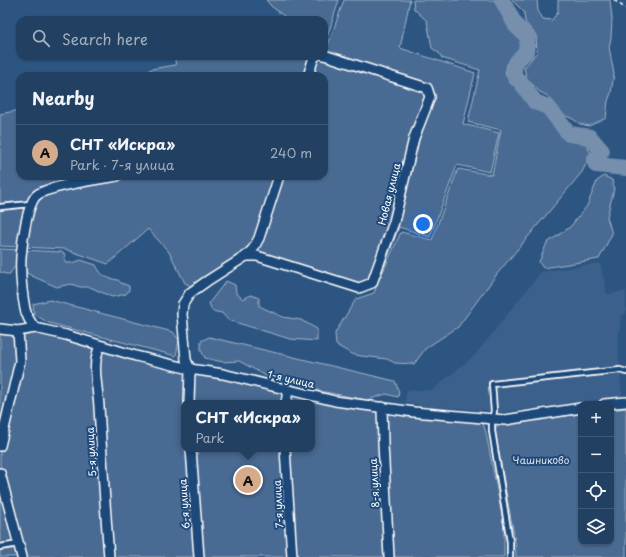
<!DOCTYPE html>
<html lang="en">
<head>
<meta charset="utf-8">
<style>
  body { margin:0; font-family:"Playpen Sans",sans-serif; background:#2d4b6b; color:#f1f3f6 }
  .controls { position:absolute; right:12px; bottom:12px; display:grid; overflow:hidden; border-radius:8px; box-shadow:0 1px 3px #0004 }
  .controls button { width:36px; height:36px; display:grid; place-items:center; padding:0; border:0; border-bottom:1px solid #3e5977; background:#214062; color:#f1f3f6; font:20px sans-serif }
  .you { position:absolute; left:423px; top:224px; width:14px; height:14px; margin:-10px; border:3px solid #fff; border-radius:50%; background:#1a73e8; box-shadow:0 0 0 6px #1a73e833 }
  .badge { display:grid; place-items:center; width:26px; height:26px; border-radius:50%; background:#d6ab8b; color:#111; font-size:13px; font-weight:700 }
  .pin { position:absolute; translate:-50% -50%; border:2px solid #fff; box-shadow:0 1px 4px #0006 }
  .popup { position:absolute; left:181px; top:400px; width:134px; height:52px; box-sizing:border-box; display:grid; place-content:center; border-radius:8px; background:#214062; filter:drop-shadow(0 1px 3px #0005); font-size:13px; white-space:nowrap; color:#a2afbe }
  .popup b { font-size:15px; color:#f1f3f6 }
  .popup::after { content:''; position:absolute; left:50%; top:100%; margin-left:-8px; border:8px solid transparent; border-top-color:#214062 }
  .list { margin:0; padding:0; list-style:none }
  h2 { display:flex; justify-content:space-between; align-items:center; height:52px; margin:0; padding:0 16px; font-size:17px }
  h2 small { font-size:13px; font-weight:400; color:#a2afbe }
  .list li { display:grid; grid-template-columns:26px 1fr auto; gap:12px; align-items:center; box-sizing:border-box; height:56px; padding:0 16px; border-top:1px solid #3e5977 }
  .list b { display:block; font-size:15px; white-space:nowrap }
  .list p { margin:0; font-size:13px; white-space:nowrap; color:#a2afbe }
  .list em { font-size:13px; font-style:normal; color:#a2afbe }
  .icon { flex:none; width:22px; height:22px; fill:none; stroke:currentColor; stroke-width:2; stroke-linecap:round; stroke-linejoin:round }
  .map { position:relative; flex:none; width:626px; height:557px; overflow:hidden }
  .search { position:absolute; background:#214062; box-shadow:0 1px 3px #0004; left:16px; top:16px; width:312px; height:44px; display:flex; align-items:center; gap:10px; box-sizing:border-box; padding:0 14px; border-radius:12px; color:#a2afbe; font-size:15px }
  .panel { position:absolute; background:#214062; box-shadow:0 1px 3px #0004; left:16px; top:72px; width:312px; height:108px; border-radius:12px }
  .map>svg:first-child { display:block }
</style>
</head>
<body>
<div class="map">
<svg width="626" height="557" viewBox="0 0 626 557">
  <rect width="100%" height="100%" fill="#2c5582"/>
  <filter id="ink" filterUnits="userSpaceOnUse"><feTurbulence type="fractalNoise" baseFrequency=".025" numOctaves="2"/><feDisplacementMap in="SourceGraphic" scale="8" xChannelSelector="R" yChannelSelector="G"/><feConvolveMatrix kernelMatrix="1 2 1 2 8 2 1 2 1" color-interpolation-filters="sRGB"/></filter>
  <g filter="url(#ink)">
    <path fill="#3b618b" d="M 600,263 L 607,294 L 626,291 L 626,314 L 621,316 L 618,345 L 622,397 L 504,412 L 425,406 L 405,402 L 407,390 L 432,390 L 475,355 L 541,272 Z"/>
    <g fill="#486b92" stroke="#a4b5c8" fill-rule="evenodd">
      <path d="M 266,0 L 339,0 L 325,44 L 324,20 L 289,20 L 271,6 Z"/>
      <path d="M 344,0 L 410,0 L 400,48 L 475,73 L 463,124 L 499,133 L 490,172 L 457,165 L 430,237 L 399,227 L 381,276 L 401,232 L 432,240 L 458,169 L 492,175 L 501,130 L 468,122 L 480,70 L 442,58 L 439,53 L 432,48 L 427,21 L 414,9 L 413,0 L 495,0 L 514,31 L 522,38 L 518,51 L 507,64 L 505,75 L 511,83 L 519,86 L 530,102 L 546,112 L 565,137 L 586,144 L 591,154 L 582,172 L 497,274 L 458,327 L 426,348 L 414,364 L 395,363 L 387,359 L 361,356 L 352,354 L 336,345 L 335,333 L 356,299 L 374,293 L 377,285 L 362,292 L 251,256 L 199,290 L 185,283 L 169,252 L 148,229 L 108,264 L 65,249 L 0,246 L 0,114 L 20,110 L 20,176 L 324,176 L 324,76 L 129,76 L 144,74 L 151,69 L 176,65 L 174,56 L 261,56 L 260,61 L 262,56 L 290,56 L 301,59 L 302,56 L 324,56 L 324,47 L 327,48 Z"/>
      <path d="M 512,0 L 537,0 L 538,11 L 543,19 L 552,20 L 558,12 L 558,0 L 610,0 L 612,19 L 611,38 L 609,47 L 614,74 L 611,93 L 608,101 L 606,118 L 589,126 L 580,124 L 573,119 L 564,115 L 548,96 L 540,92 L 527,79 L 524,68 L 537,52 L 536,35 L 525,22 L 524,12 Z"/>
      <path d="M 604,176 L 612,180 L 614,189 L 607,217 L 612,234 L 599,259 L 543,268 L 539,262 L 547,243 L 570,227 L 587,206 L 597,181 Z"/>
      <path d="M 0,249 L 61,252 L 65,254 L 65,263 L 73,263 L 81,260 L 96,265 C 102,277 106,278 118,280 L 121,283 L 129,286 L 129,290 L 126,294 L 112,297 L 90,287 L 80,287 L 71,284 L 57,287 L 32,276 L 27,273 L 23,264 C 15,264 14,267 10,274 L 6,274 L 0,272 Z"/>
      <path d="M 226,281 L 235,285 L 236,293 L 243,299 L 251,295 L 259,298 L 259,306 L 283,317 L 301,320 L 317,329 L 317,341 L 290,339 L 228,320 L 222,313 L 212,311 L 209,303 Z"/>
      <path d="M 50,300 L 173,332 L 179,340 L 176,356 L 49,323 L 34,314 L 33,304 Z"/>
      <path d="M 32,332 L 196,373 L 386,413 L 482,420 L 486,433 L 504,526 L 504,557 L 0,557 L 0,333 L 7,334 ZM 184,403 L 312,403 L 312,449 L 184,449 Z"/>
      <path d="M 209,337 L 395,381 L 399,392 L 398,397 L 386,394 L 367,400 L 320,391 L 287,377 L 279,381 L 270,378 L 239,361 L 223,362 L 205,358 L 201,350 L 201,341 Z"/>
      <path d="M 626,408 L 626,557 L 516,557 L 515,540 L 494,428 L 505,424 L 581,414 L 581,542 L 611,542 L 611,410 Z"/>
    </g>
    <g fill="none" stroke-linecap="round" stroke-linejoin="round">
      <path stroke="#748fad" stroke-width="16" d="M 502,0 L 516,26 L 528,37 L 526,52 C 518,59 511,66 515,78 L 520,81 L 535,102 L 548,107 L 569,134 L 590,137 L 602,151 L 594,160 L 596,165 L 626,168"/>
      <g stroke="#fff" stroke-width="8">
        <g id="lane">
          <path d="M 0,207 L 30,204"/>
          <path d="M 0,547 L 19,544"/>
          <path d="M 510,557 L 510,542 L 492,431 L 492,420 L 494,411 L 492,384 L 620,370 L 626,372"/>
        </g>
      </g>
      <g stroke="#fff" stroke-width="12">
        <g id="street">
          <path d="M 308,76 L 314,57 L 316,56"/>
          <path d="M 246,256 L 257,256 L 359,288 L 372,283 L 394,222 L 414,138 L 430,97 L 427,88 L 324,55"/>
          <path d="M 35,328 C 30,322 27,317 25,309 C 22,293 20,273 21,257 C 22,244 27,203 37,195 C 48,186 101,179 117,176"/>
          <path d="M 0,329 L 18,331 L 35,328 L 66,335 L 136,356 L 190,369 L 223,374 L 335,401 L 414,412 L 505,420 L 581,408"/>
          <path d="M 100,346 C 91,365 98,387 99,407 C 102,457 105,507 109,557"/>
          <path d="M 189,403 L 190,369 L 186,360 L 182,314 L 183,304 L 190,293 L 207,281 L 246,256 L 253,249 L 259,238 L 279,176"/>
          <path d="M 286,403 L 288,390"/>
          <path d="M 604,404 L 626,402"/>
          <path d="M 382,407 L 383,444 L 389,557"/>
          <path d="M 0,446 L 20,361 L 18,331"/>
          <path d="M 191,449 L 199,557"/>
          <path d="M 285,449 L 292,557"/>
          <path d="M 0,473 L 22,557"/>
        </g>
      </g>
      <path stroke="#fff" stroke-width="1.5" stroke-dasharray="4 3" stroke-linecap="butt" d="M 614,0 L 626,9"/>
      <use href="#lane" stroke="#1f4a7a" stroke-width="4.5"/>
      <use href="#street" stroke="#1f4a7a" stroke-width="9"/>
    </g>
  </g>
  <g text-anchor="middle" stroke-width="4" stroke-linejoin="round" paint-order="stroke">
    <g font-size="10" fill="#fff" stroke="#1f4a7a">
      <text transform="translate(389 194) rotate(-76)" y="4">Новая улица</text>
      <text transform="translate(291 379) rotate(13)" y="4">1-я улица</text>
      <text transform="translate(91 452) rotate(-93)" y="4">5-я улица</text>
      <text transform="translate(374 483) rotate(-93)" y="4">8-я улица</text>
      <text transform="translate(184 504) rotate(-94)" y="4">6-я улица</text>
      <text transform="translate(278 504) rotate(-93)" y="4">7-я улица</text>
    </g>
    <g font-size="10" fill="#dae1e9" stroke="#1f4a7a">
      <text x="541" y="464">Чашниково</text>
    </g>
  </g>
</svg>
<div class="controls">
<button>+</button>
<button>−</button>
<button><svg class="icon" aria-label="locate" viewBox="0 0 24 24"><circle cx="12" cy="12" r="6"/><path d="M12 2v4M12 18v4M2 12h4M18 12h4"/></svg></button>
<button><svg class="icon" aria-label="layers" viewBox="0 0 24 24"><path d="M12 4l9 5-9 5-9-5zM3 14l9 5 9-5"/></svg></button>
</div>
<div class="you"></div>
<div class="pin badge" style="left:248px;top:480px">A</div>
<div class="popup"><b>СНТ «Искра»</b>Park</div>
<div class="search"><svg class="icon" aria-label="search" viewBox="0 0 24 24"><circle cx="10" cy="10" r="6"/><path d="M15 15l6 6"/></svg>Search here</div>
<section class="panel">
<h2>Nearby<small></small></h2>
<ul class="list">
<li><span class="badge">A</span><div><b>СНТ «Искра»</b><p>Park · 7-я улица</p></div><em>240 m</em></li>
</ul>
</section>
</div>
</body>
</html>
